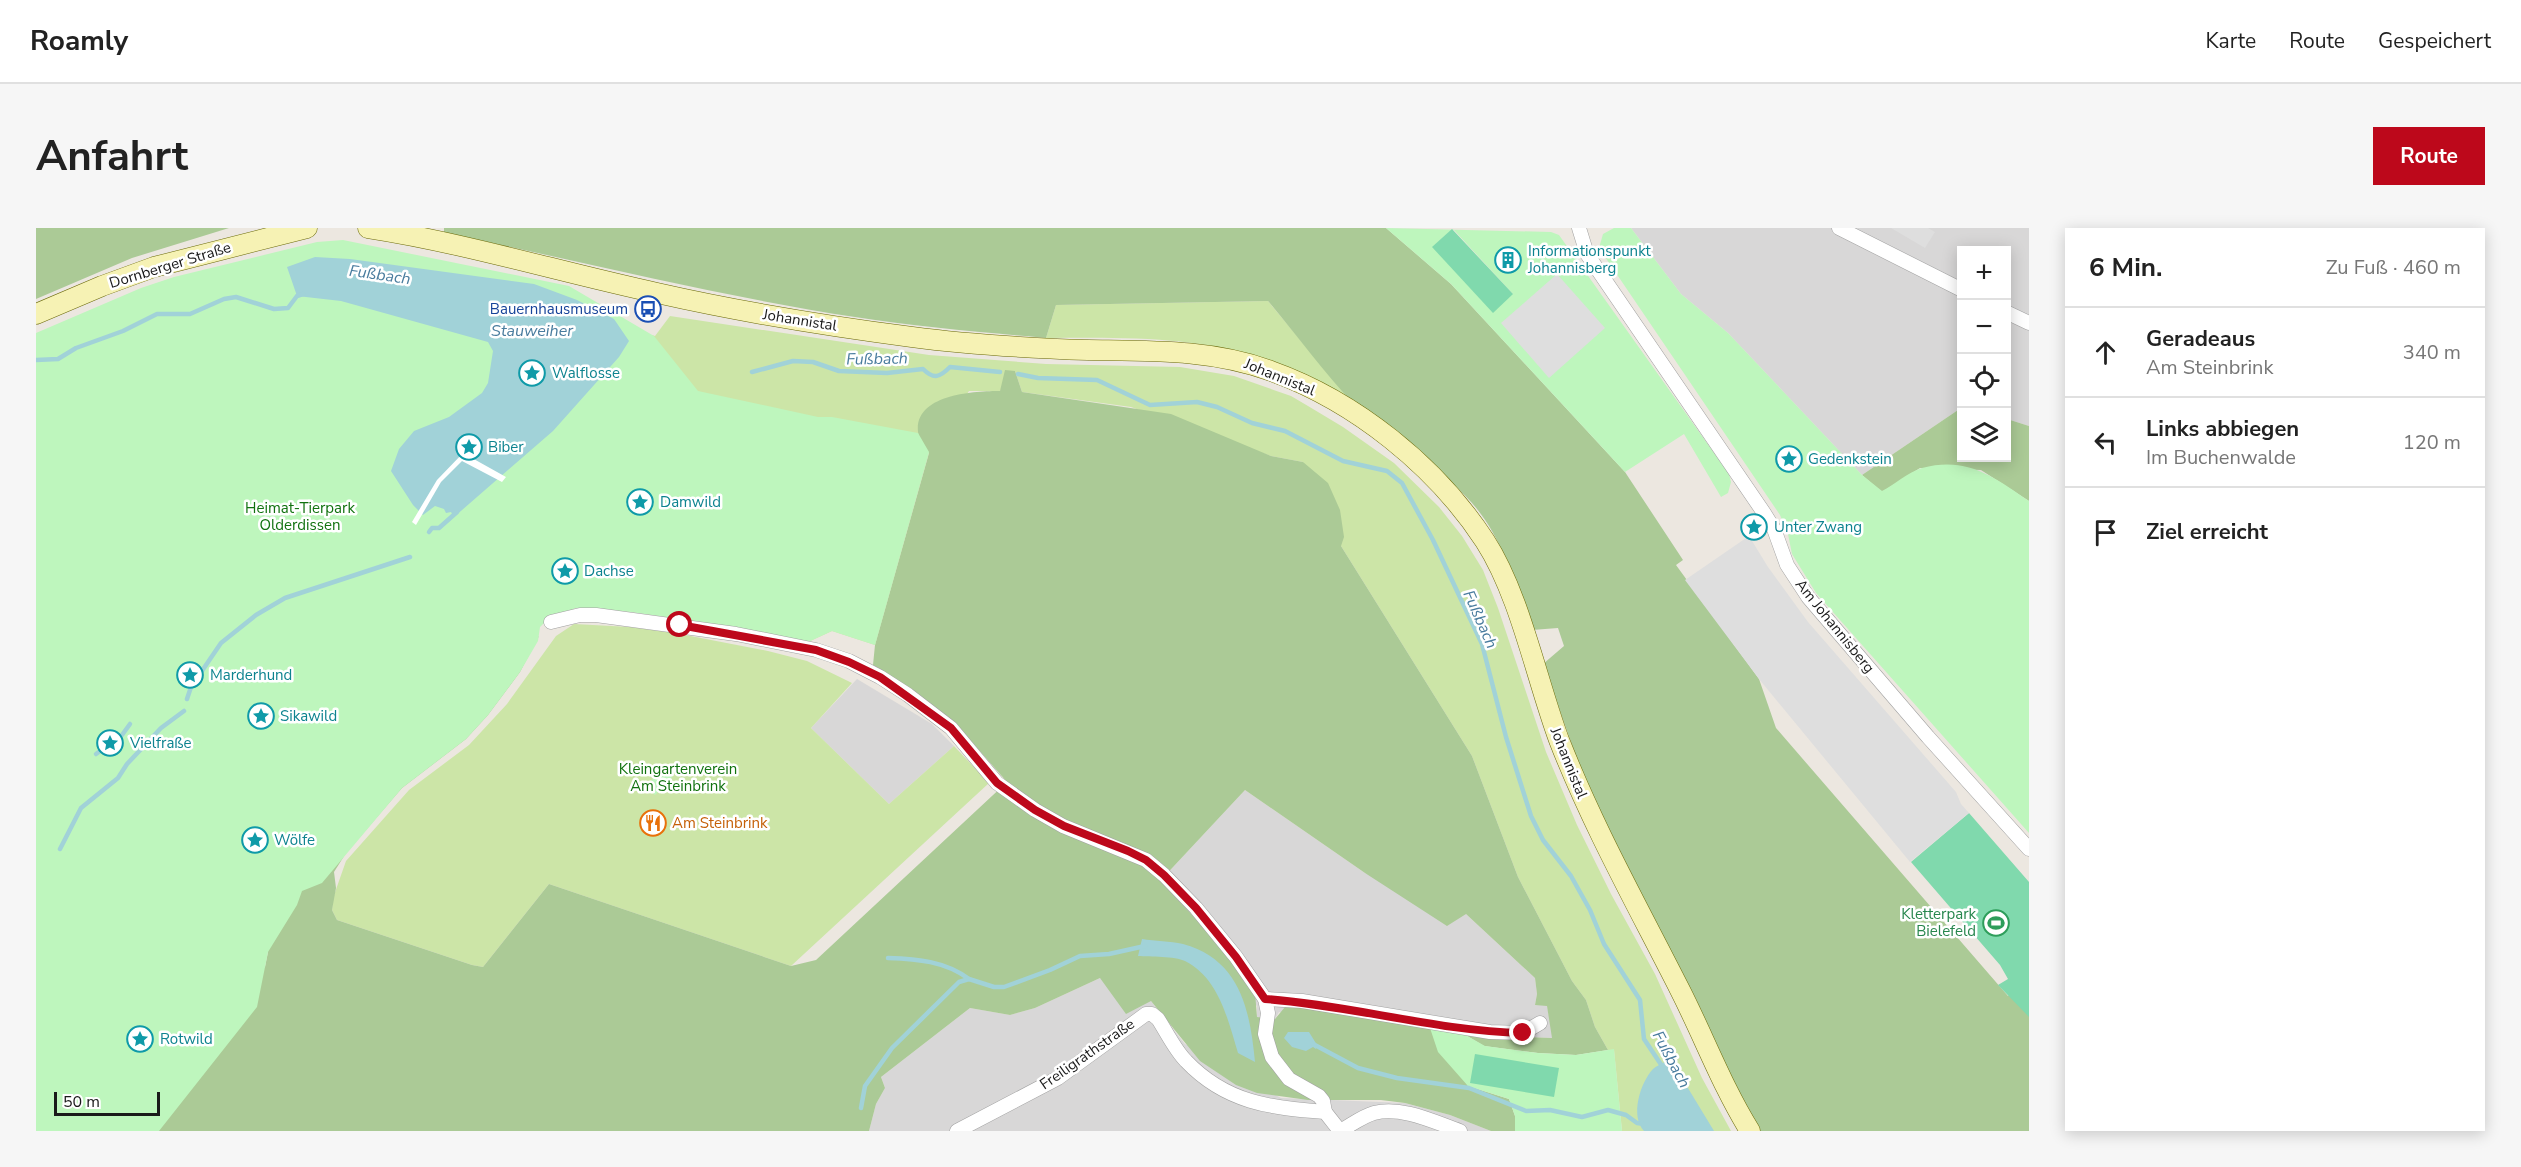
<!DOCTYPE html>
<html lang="de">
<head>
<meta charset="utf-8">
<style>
  body { margin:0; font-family:"Nunito Sans",sans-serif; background:#f6f6f6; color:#222 }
  .controls { position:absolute; right:18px; top:18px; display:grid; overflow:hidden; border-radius:0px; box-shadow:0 3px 15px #0003 }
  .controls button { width:54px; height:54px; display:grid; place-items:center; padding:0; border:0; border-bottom:2px solid #e0e0e0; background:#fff; color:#222; font:30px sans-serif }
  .scale { position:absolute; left:18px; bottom:15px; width:106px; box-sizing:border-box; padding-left:6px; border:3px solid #1a1a1a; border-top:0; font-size:16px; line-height:21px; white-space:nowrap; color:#1a1a1a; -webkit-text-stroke:4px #fff; paint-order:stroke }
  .stop { position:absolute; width:18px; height:18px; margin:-14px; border:4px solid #bd081b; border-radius:50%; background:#fff }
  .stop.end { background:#bd081b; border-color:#fff; box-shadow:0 2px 6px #0008 }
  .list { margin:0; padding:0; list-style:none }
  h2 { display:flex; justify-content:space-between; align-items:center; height:78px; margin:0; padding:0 24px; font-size:26px }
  h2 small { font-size:20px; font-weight:400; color:#767676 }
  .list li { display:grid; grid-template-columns:39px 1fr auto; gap:18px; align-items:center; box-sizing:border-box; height:90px; padding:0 24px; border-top:2px solid #e0e0e0 }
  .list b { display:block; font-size:22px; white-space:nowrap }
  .list p { margin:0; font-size:20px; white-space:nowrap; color:#767676 }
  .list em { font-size:20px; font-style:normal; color:#767676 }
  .icon { flex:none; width:33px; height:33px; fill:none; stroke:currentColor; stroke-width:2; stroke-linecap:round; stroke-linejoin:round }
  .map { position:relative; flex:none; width:1993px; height:903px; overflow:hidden; border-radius:0px }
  header { display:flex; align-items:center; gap:36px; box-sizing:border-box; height:84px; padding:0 30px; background:#fff; border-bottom:2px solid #e0e0e0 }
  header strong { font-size:28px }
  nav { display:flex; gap:33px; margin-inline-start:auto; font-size:21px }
  .intro { display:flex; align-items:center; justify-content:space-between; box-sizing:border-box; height:144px; padding:0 36px }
  h1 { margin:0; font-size:42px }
  .button { padding:15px 27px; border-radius:0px; background:#bd081b; color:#fff; font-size:21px; font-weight:700 }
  main { display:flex; gap:36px; padding:0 36px }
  aside { flex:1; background:#fff; border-radius:0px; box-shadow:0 3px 15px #0003 }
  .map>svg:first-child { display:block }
</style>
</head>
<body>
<header>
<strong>Roamly</strong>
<nav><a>Karte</a><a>Route</a><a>Gespeichert</a></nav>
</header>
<div class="intro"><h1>Anfahrt</h1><a class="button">Route</a></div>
<main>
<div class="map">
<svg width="1993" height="903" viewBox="0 0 1993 903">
  <rect width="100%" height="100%" fill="#ece7e0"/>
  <g fill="#d8d7d7">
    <path d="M 1595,0 L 1993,0 L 1993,198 L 1971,191 L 1970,22 L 1926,22 L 1925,180 L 1826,247 L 1692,105 L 1645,66 Z"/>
    <path d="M 821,451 L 896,496 L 918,518 L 853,576 L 775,500 Z"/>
    <path d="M 1209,562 L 1329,645 L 1430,686 L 1499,750 L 1501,766 L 1499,777 L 1511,777 L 1517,810 L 1453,808 L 1243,784 L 1239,791 L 1221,789 L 1221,778 L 1124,653 Z"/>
    <path d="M 1064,750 L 1115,773 L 1149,816 L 1245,870 L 1369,875 L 1414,887 L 1455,903 L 833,903 L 840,876 L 849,860 L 845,849 L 934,780 L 974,787 L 999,780 Z"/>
  </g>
  <g fill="#cce5a7">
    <path d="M 1232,73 L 1317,175 C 1294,161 1271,146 1245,136 C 1169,108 1090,109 1010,110 L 1020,77 Z"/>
    <path d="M 634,88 L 893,127 L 1010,136 L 1144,139 L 1198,148 L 1255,168 L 1272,178 L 1307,199 L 1358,235 L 1403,279 L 1426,308 L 1447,342 L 1462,380 L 1510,524 L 1541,597 L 1575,666 L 1619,746 L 1666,850 L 1695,903 L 1586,903 L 1578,822 L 1572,822 L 1559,799 L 1550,772 L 1536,753 L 1482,649 L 1436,528 L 1305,318 L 1267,234 L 1235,228 L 1095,179 L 986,164 L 979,143 L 964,163 L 933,163 L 893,224 L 839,417 L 796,403 L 772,414 L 616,107 L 619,108 Z"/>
    <path d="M 538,396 L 594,399 L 639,405 L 732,423 L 771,433 L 816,455 L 775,500 L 853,576 L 918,518 L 953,555 L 755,738 L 513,656 L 447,739 L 436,737 L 301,692 L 296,682 L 297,670 L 310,633 L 373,562 L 433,517 L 471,476 L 520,408 Z"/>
  </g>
  <g fill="#abca96">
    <path d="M 0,0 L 193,0 L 96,30 L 0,71 Z"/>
    <path d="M 408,0 L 1350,0 L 1415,56 L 1589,244 L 1647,332 L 1640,337 L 1723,451 L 1740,500 L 1972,768 L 1993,751 L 1993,903 L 1723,903 L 1689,843 L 1660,771 L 1598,655 L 1549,553 L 1507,436 L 1528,418 L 1522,400 L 1496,402 C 1480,358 1467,310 1436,275 C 1401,236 1354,211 1317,175 C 1288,145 1260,106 1232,73 L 1020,77 L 1010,110 C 946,104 882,99 819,89 C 681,68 545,33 408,5 Z"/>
    <path d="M 969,142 L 979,143 L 986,164 L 1135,186 L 1235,228 L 1267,234 L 1292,255 L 1304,282 L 1308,309 L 1305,318 L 1436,528 L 1482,649 L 1536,753 L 1550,772 L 1559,799 L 1572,822 L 1540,827 L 1502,825 L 1448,818 L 1426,805 L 1453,808 L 1516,810 L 1511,778 L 1499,777 L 1501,766 L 1499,750 L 1430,686 L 1411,698 L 1329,645 L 1209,562 L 1124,653 L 1178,710 L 1219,764 L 1221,789 L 1239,791 L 1249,779 L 1263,778 L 1394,800 L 1432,858 L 1473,871 L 1479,888 L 1479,903 L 1455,903 L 1414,887 L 1369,875 L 1345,872 L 1272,872 L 1221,865 L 1200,857 L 1164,833 L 1115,773 L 1090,786 L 1064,750 L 999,780 L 974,787 L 934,780 L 845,849 L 849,860 L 840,876 L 833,903 L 5,903 L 229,739 L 232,724 L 160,684 L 503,408 L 484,444 L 452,487 L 430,511 L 366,560 L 310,625 L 298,644 L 300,660 L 296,682 L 301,692 L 436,737 L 447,739 L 513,656 L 755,738 L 780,732 L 971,554 L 920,496 L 837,437 L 839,417 L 893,225 C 890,219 883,211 882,204 C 878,166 939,163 964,163 Z"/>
    <path d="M 1925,180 L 1926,230 L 1970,230 L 1971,191 L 1993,198 L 1993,273 L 1945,242 L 1884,240 L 1846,264 L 1826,247 Z"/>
  </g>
  <g fill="#bef6bd" fill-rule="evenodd">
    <path d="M 1350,0 L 1515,4 L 1523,7 L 1693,246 L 1695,254 L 1692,265 L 1685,269 L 1648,206 L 1589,244 L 1415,56 ZM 1417,1 L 1477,66 L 1397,19 Z"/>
    <path d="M 1578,0 L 1595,0 L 1645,66 L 1692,105 L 1826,247 L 1846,263 C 1858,257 1872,244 1886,240 C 1931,228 1958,249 1993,273 L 1993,605 L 1780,365 L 1756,326 L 1752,306 L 1744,287 L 1563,20 L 1567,6 Z"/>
    <path d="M 307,12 L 533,58 L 618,108 L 662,163 L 782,189 L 796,189 L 882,205 L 893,224 L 839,417 L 796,403 L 772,414 L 677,396 L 595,384 L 539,380 L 534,384 L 510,393 L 504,399 L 502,413 L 484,444 L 452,487 L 430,511 L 366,560 L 286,655 L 266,663 L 261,677 L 232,724 L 221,779 L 123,903 L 0,903 L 0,105 L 105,60 L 138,49 L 281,14 Z"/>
    <path d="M 627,541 L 636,549 L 619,567 L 610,558 Z"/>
    <path d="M 1394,800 L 1426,805 L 1449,818 L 1502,825 L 1540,827 L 1578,821 L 1586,903 L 1479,903 L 1479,888 L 1473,871 L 1432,858 L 1402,824 Z"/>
  </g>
  <g fill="#80d9ad">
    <path d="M 1416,1 L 1477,66 L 1457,85 L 1396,19 Z"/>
    <path d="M 1933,585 L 1993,654 L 1993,789 L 1962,757 L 1972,751 L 1964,737 L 1875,634 Z"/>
    <path d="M 1439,826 L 1523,840 L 1518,869 L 1434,855 Z"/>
  </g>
  <g fill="#dedede">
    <path d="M 1855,0 L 1892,0 L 1899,4 L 1889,20 Z"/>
    <path d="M 1521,46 L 1569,100 L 1513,150 L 1465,95 Z"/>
    <path d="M 1713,308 L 1732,339 L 1772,394 L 1920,564 L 1925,576 L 1933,585 L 1874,634 L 1723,451 L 1649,352 Z"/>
  </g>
  <g fill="#a1d2d8">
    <path d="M 279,29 L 314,31 L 498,56 L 541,72 L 578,91 L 593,113 L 583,129 L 517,203 L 418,289 L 415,284 L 410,285 L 408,281 L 399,278 L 387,287 L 377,277 L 355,243 L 363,221 L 378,203 L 413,189 L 446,165 L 452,155 L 457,123 L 452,114 L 305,73 L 261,68 L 251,39 Z"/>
    <path d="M 1106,711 C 1119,713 1134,713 1147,716 C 1205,732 1214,783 1219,834 L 1202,825 C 1192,792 1183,750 1149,733 C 1139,728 1114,729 1102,728 Z"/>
    <path d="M 1252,804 L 1273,804 L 1281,817 L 1280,821 L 1277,819 L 1270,823 L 1256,819 L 1248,810 Z"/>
    <path d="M 1629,834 L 1641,842 L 1678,903 L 1608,903 C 1594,888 1604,855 1617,841 C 1620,838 1625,836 1629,834 Z"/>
  </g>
  <path fill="#fff" d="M 427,225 L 470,249 L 466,254 L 426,233 L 405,254 L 380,297 L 376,294 L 401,252 Z"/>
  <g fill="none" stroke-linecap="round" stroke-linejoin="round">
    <g stroke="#a1d2d8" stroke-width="4.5">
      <path d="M 0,132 L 22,131 L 40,120 L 87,103 L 121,86 L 154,86 L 188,71 L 200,69 L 238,81 L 252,80 L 261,68 L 267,66"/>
      <path d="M 716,144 L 757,133 L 777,134 L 803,143 L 851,145 L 887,141 C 898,152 904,149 914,139 L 964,144"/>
      <path d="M 982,146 L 1002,150 L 1061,152 L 1114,177 L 1161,174 L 1181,179 L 1216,195 L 1249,203 L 1307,233 L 1351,243 L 1366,255 L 1397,312 L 1446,416 L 1470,509 L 1495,588 L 1507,612 L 1535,648 L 1554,682 L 1568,716 L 1604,772 L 1608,811 L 1628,841"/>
      <path d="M 393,304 L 396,300 L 403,300 L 421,284"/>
      <path d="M 151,471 L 155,459 L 185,415 L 220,387 L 249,370 L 374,329"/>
      <path d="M 60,526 L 86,507 L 94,496"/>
      <path d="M 24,621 L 45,580 L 82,550 L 91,536 L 125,500 L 148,483"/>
      <path d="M 852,730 C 881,731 909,733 933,751"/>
      <path d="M 1277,816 L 1322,840 L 1361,850 L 1433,860 L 1490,883 L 1514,882 L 1546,889 L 1572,882 L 1590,887 L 1601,895 L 1608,896"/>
      <path d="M 825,880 L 829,858 L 856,820 L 923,754 L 933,751 L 958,759 L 968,759 L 1014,742 L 1044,728 L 1073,726 L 1109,718"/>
    </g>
    <g stroke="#a1a1a1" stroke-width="15">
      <g id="minor">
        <path d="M 1543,0 L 1551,26 L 1728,285 L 1738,301 L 1751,337 L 1772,369 L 1892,509 L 1993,621"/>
        <path d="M 1803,0 L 1926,62"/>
        <path d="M 1970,84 L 1993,95"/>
        <path d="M 515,394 L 544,387 L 560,387 L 700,406 L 780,422 L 813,433 L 844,449 L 872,467 L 915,500 L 961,555 L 999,582 L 1027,598 L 1110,632 L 1128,647 L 1160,680 L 1200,729 L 1229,771 L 1232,785 L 1229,806 L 1236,829 L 1253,851 L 1283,868 L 1287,873 L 1289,884"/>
        <path d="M 1229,771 L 1266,773 L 1454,804 L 1487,805 L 1504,795"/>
        <path d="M 921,903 L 1022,850 L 1110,786 L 1116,786 L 1122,791 C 1131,805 1139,822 1150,833 C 1190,875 1235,880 1289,884 L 1304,903 C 1315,897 1327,888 1338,885 C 1366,878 1398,894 1424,903"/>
      </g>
    </g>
    <g stroke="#6a6a09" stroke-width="21">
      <g id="secondary">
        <path d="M 332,0 C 429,15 524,44 621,65 C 705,84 791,98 876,109 C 935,117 993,120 1052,122 C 1113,123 1176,121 1235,143 C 1319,173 1400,238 1449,313 C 1484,367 1500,450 1523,512 C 1557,599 1602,679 1644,762 C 1668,809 1686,858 1714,903"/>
        <path d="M 0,86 L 66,58 L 118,39 L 271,0"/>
      </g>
    </g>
    <use href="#minor" stroke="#fff" stroke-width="14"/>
    <use href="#secondary" stroke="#f6f2b4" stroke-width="20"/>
  </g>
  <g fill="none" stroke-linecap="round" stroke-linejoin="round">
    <path stroke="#bd081b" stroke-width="8" d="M 644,397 L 780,422 L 813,434 L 844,449 L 915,500 L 961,555 L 999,582 L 1028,598 L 1092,623 L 1110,632 L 1128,647 L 1160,680 L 1200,729 L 1229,771 C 1315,777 1400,803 1487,805"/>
  </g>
  <defs>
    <g id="building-ring" transform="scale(1.35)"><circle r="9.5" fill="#fff" stroke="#0f9aa8" stroke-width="1.5"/><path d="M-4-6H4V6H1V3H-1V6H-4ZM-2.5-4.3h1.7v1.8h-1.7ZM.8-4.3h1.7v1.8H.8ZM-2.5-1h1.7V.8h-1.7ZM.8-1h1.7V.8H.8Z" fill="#0f9aa8"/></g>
    <g id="bus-ring" transform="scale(1.35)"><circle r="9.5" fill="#fff" stroke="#1a4fb4" stroke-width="1.5"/><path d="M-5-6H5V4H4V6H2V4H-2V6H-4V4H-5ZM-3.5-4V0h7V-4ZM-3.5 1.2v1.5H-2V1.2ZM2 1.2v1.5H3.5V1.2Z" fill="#1a4fb4"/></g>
    <g id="sight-ring" transform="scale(1.35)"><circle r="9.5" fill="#fff" stroke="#0f9aa8" stroke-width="1.5"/><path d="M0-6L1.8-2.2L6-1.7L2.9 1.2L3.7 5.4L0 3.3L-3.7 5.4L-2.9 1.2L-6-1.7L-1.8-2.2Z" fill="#0f9aa8"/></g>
    <g id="restaurant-ring" transform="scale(1.35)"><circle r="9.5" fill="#fff" stroke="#e8710a" stroke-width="1.5"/><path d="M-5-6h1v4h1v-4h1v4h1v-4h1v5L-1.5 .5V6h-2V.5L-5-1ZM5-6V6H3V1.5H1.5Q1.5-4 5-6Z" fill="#e8710a"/></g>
    <g id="stadium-ring" transform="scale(1.35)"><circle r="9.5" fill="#fff" stroke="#2e9e5b" stroke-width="1.5"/><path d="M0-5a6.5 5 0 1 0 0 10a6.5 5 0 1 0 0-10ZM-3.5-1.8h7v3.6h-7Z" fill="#2e9e5b"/></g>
  </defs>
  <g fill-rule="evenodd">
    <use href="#building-ring" x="1472" y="32"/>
    <use href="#bus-ring" x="612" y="81"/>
    <use href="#sight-ring" x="496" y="145"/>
    <use href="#sight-ring" x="433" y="219"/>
    <use href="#sight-ring" x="1753" y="231"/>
    <use href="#sight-ring" x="604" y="274"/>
    <use href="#sight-ring" x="1718" y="299"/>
    <use href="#sight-ring" x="529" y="343"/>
    <use href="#sight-ring" x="154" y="447"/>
    <use href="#sight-ring" x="225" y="488"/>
    <use href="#sight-ring" x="74" y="515"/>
    <use href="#restaurant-ring" x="617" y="595"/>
    <use href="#sight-ring" x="219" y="612"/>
    <use href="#stadium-ring" x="1960" y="695"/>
    <use href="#sight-ring" x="104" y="811"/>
  </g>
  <g text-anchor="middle" stroke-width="5" stroke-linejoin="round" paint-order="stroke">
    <g font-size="15" fill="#0d838f" stroke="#fff" text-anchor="start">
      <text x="1492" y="28">Informationspunkt<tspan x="1492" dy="17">Johannisberg</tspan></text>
      <text x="516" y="150">Walflosse</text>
      <text x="452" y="224">Biber</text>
      <text x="1772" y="236">Gedenkstein</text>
      <text x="624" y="279">Damwild</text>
      <text x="1738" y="304">Unter Zwang</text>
      <text x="548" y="348">Dachse</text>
      <text x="174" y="452">Marderhund</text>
      <text x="244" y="493">Sikawild</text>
      <text x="94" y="520">Vielfraße</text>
      <text x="238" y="617">Wölfe</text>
      <text x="124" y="816">Rotwild</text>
    </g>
    <g font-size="15" fill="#1a1a1a" stroke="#fff">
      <text transform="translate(134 37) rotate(-17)" y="5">Dornberger Straße</text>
      <text transform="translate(764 92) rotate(9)" y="5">Johannistal</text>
      <text transform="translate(1244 149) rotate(22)" y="5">Johannistal</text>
      <text transform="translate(1799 398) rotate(51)" y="5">Am Johannisberg</text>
      <text transform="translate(1533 535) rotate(68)" y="5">Johannistal</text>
      <text transform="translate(1051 826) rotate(-35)" y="5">Freiligrathstraße</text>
    </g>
    <g font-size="15" fill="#164399" stroke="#fff" text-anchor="end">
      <text x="592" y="86">Bauernhausmuseum</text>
    </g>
    <g font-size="15" fill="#11720f" stroke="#fff">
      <text x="264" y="285">Heimat-Tierpark<tspan x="264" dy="17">Olderdissen</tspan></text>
      <text x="642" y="546">Kleingartenverein<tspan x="642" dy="17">Am Steinbrink</tspan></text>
    </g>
    <g font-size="15" fill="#c56008" stroke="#fff" text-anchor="start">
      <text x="636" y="600">Am Steinbrink</text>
    </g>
    <g font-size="15" fill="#27864d" stroke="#fff" text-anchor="end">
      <text x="1940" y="691">Kletterpark<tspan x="1940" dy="17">Bielefeld</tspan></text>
    </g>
    <g font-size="16" font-style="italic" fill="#497c9e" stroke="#fff">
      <text transform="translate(344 46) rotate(8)" y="6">Fußbach</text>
      <text x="496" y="108">Stauweiher</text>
      <text transform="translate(841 130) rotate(-1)" y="6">Fußbach</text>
      <text transform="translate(1445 391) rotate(66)" y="6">Fußbach</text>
      <text transform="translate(1636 831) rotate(62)" y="6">Fußbach</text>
    </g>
  </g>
</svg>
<div class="controls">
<button>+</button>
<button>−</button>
<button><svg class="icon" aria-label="locate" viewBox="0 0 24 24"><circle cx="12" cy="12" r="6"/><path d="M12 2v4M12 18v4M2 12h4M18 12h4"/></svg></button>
<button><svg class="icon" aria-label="layers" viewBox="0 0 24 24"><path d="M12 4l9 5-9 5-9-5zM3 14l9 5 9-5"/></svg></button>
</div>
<div class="scale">50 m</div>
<div class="stop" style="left:644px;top:397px"></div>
<div class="stop end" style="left:1487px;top:805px"></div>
</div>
<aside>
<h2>6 Min.<small>Zu Fuß · 460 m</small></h2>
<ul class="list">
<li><svg class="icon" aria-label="ahead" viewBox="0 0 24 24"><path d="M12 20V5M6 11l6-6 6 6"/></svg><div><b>Geradeaus</b><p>Am Steinbrink</p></div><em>340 m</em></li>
<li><svg class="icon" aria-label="left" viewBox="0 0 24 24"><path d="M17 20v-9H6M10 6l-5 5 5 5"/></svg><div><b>Links abbiegen</b><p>Im Buchenwalde</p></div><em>120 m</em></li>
<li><svg class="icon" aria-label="arrive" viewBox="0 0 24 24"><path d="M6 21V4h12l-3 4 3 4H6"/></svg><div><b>Ziel erreicht</b></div></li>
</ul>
</aside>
</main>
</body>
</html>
